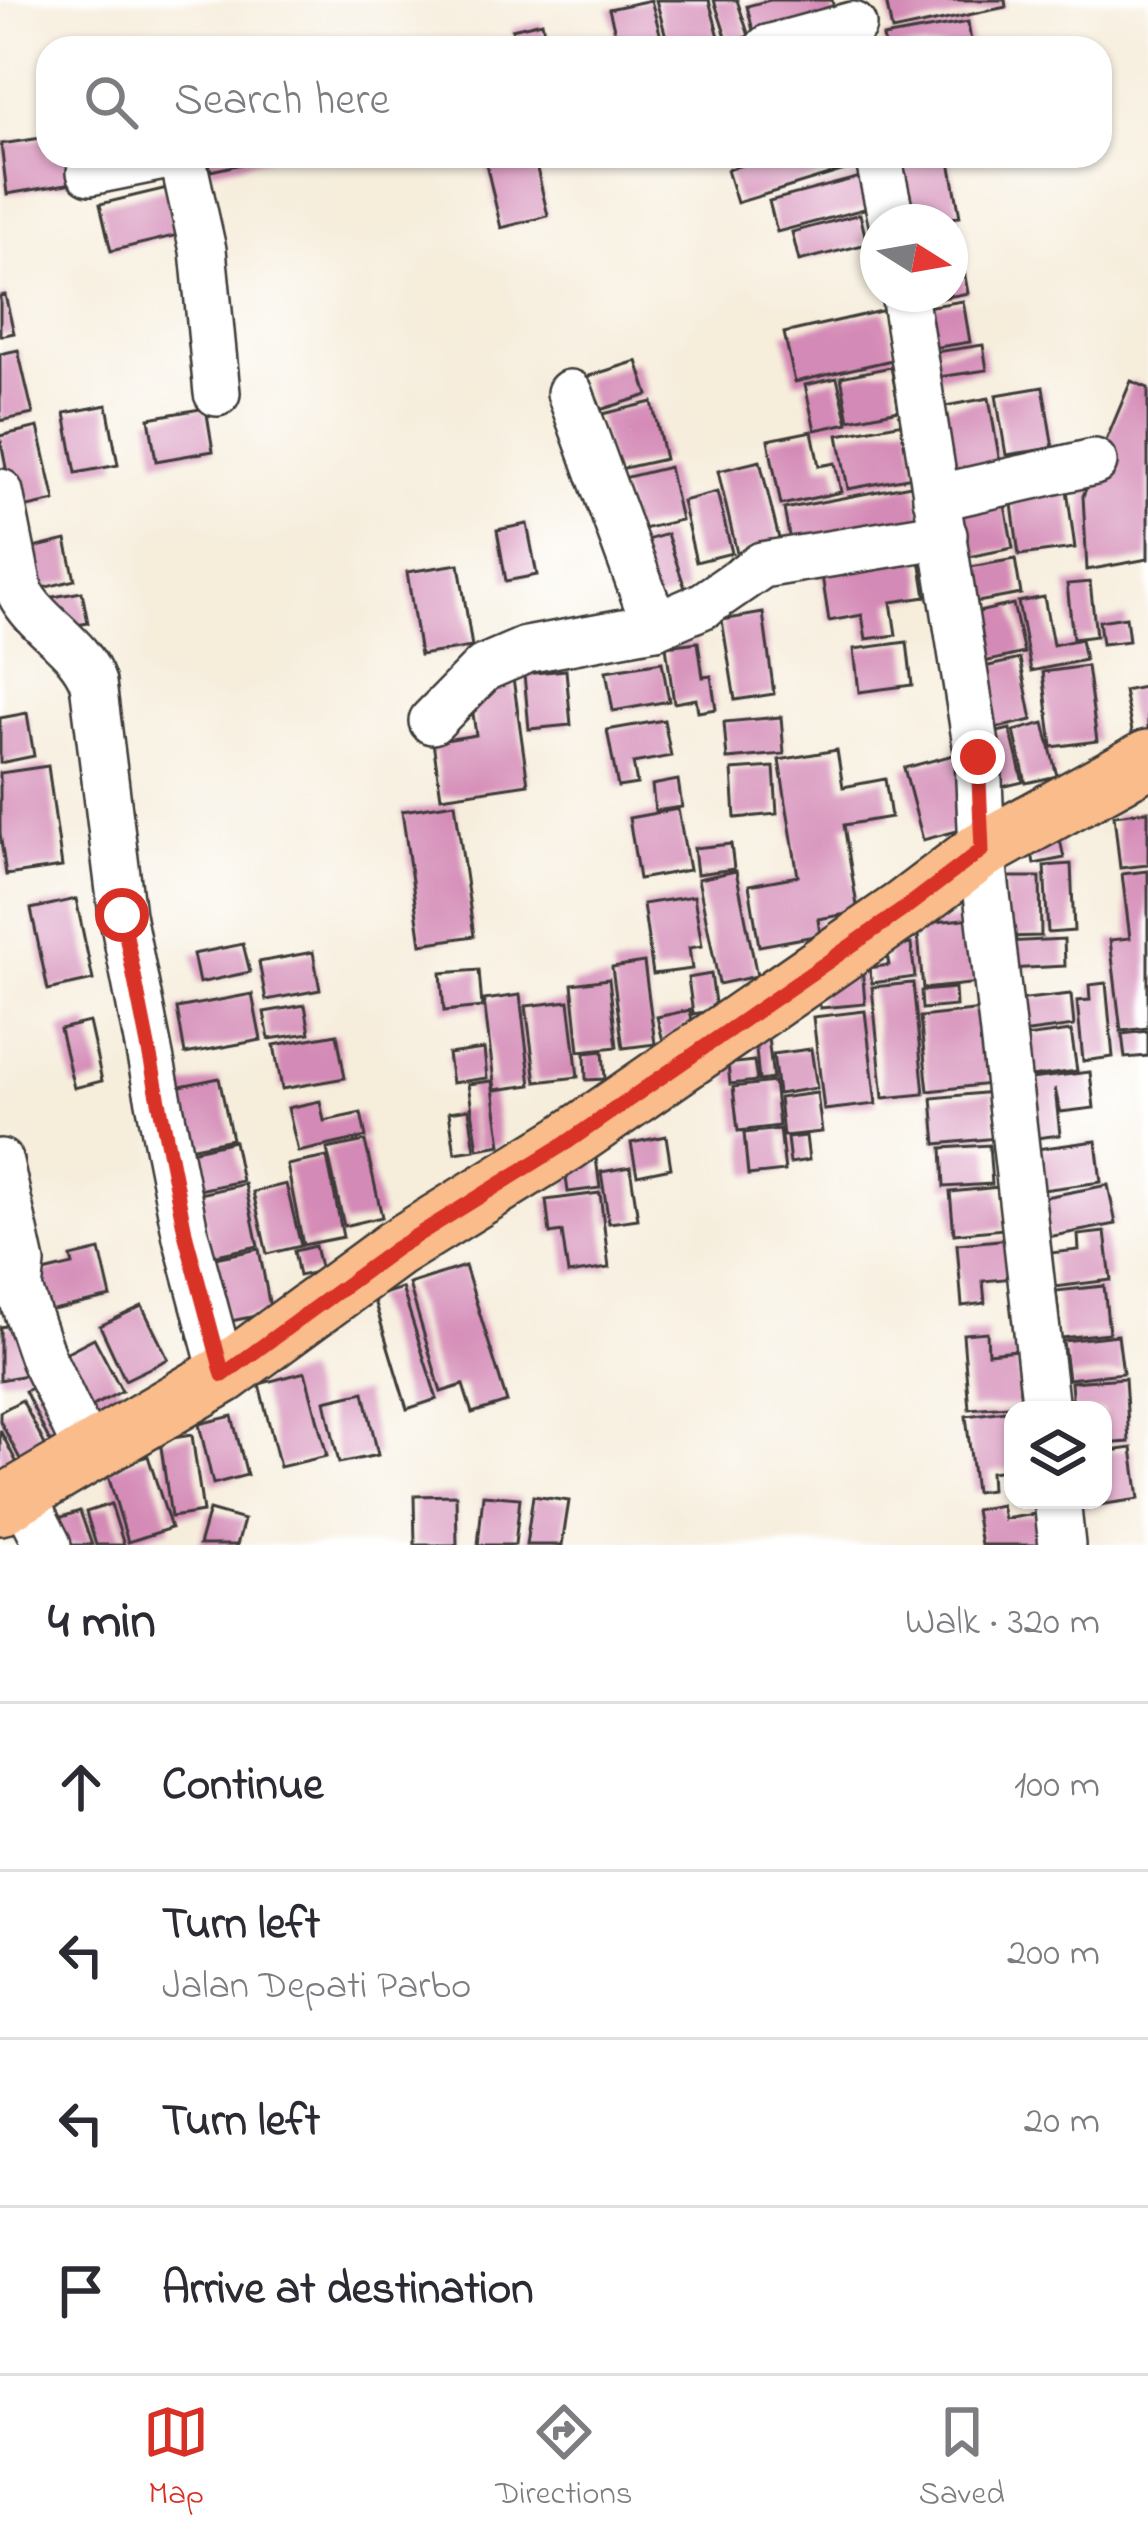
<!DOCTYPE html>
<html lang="en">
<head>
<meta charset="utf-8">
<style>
  body { margin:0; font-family:"Indie Flower",sans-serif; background:#f7f7f7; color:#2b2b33 }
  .controls { position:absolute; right:36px; bottom:36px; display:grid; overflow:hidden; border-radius:24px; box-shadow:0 3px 9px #0004 }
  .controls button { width:108px; height:108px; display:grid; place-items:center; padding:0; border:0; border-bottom:3px solid #e1e1e2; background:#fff; color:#2b2b33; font:60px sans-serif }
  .compass { position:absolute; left:860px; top:204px; width:108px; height:108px; border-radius:50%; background:#fff; box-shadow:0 3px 9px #0004; rotate:101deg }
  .stop { position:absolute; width:36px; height:36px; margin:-27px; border:9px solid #d93025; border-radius:50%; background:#fff }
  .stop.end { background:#d93025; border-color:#fff; box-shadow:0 3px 12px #0008 }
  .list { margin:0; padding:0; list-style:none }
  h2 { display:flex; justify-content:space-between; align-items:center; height:156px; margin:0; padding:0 48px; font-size:51px }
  h2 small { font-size:39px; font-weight:400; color:#7c7c81 }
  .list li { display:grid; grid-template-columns:78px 1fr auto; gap:36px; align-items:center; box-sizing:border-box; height:168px; padding:0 48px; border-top:3px solid #e1e1e2 }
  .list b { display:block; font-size:45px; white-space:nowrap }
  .list p { margin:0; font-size:39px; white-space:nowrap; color:#7c7c81 }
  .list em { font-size:39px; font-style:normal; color:#7c7c81 }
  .icon { flex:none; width:66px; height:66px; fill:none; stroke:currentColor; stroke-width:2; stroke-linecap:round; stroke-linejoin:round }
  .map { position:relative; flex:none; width:1148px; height:1545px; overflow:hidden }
  .search { position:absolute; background:#fff; box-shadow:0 3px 9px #0004; left:36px; right:36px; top:36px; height:132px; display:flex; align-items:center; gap:30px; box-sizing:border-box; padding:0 42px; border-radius:36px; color:#7c7c81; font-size:45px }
  .sheet { height:828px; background:#fff }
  nav { display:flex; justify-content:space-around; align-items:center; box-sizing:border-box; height:168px; border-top:3px solid #e1e1e2; background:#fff; font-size:33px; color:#7c7c81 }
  nav a { display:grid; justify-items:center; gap:6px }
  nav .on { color:#d93025 }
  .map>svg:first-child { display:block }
</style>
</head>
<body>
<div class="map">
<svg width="1148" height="1545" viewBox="0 0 1148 1545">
  <rect width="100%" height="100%" fill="#fff"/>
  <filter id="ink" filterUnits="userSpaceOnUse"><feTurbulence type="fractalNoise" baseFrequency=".00833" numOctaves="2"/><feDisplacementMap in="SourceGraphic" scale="24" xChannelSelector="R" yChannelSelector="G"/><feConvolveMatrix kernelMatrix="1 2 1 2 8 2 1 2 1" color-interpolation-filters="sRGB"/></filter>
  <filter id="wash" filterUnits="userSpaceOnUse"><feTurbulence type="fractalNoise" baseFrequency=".004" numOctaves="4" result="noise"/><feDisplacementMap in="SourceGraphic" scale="48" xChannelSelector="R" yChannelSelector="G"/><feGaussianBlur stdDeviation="2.7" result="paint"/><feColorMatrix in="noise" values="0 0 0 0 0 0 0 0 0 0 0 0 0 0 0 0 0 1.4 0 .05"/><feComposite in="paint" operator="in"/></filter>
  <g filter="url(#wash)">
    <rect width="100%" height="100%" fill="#f6eddb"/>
    <g id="blocks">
      <g fill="#d48ab6">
        <path d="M 651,0 L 664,48 L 619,48 L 609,9 Z"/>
        <path d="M 656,0 L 709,0 L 722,48 L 669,48 Z"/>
        <path d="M 714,0 L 737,0 L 749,36 L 728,43 Z"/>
        <path d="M 770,0 L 832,0 L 837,22 L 756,43 L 747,6 Z"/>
        <path d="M 886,0 L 1005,0 L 1006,7 L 892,31 Z"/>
        <path d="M 542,22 L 547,48 L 516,48 L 512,29 Z"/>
        <path d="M 968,22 L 972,48 L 885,48 L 883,37 Z"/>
        <path d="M 48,137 L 48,156 L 69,156 L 73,183 L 7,194 L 1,144 Z"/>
        <path d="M 207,156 L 268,156 L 268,158 L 211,171 Z"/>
        <path d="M 497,156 L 534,156 L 548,216 L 501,228 L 485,159 Z"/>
        <path d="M 745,156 L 844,156 L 848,169 L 737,203 L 727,170 L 747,163 Z"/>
        <path d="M 891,156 L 965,156 L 950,161 L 960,217 L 903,222 Z"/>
        <path d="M 864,176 L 872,207 L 777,232 L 769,201 Z"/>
        <path d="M 167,188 L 178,235 L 111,251 L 100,204 Z"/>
        <path d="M 860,214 L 867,244 L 799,261 L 792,232 Z"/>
        <path d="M 956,226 L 968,293 L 917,303 L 916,294 L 950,294 L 950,227 Z"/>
        <path d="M 5,295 L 14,333 L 0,336 L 0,296 Z"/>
        <path d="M 963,301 L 970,342 L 926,349 L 920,308 Z"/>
        <path d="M 885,310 L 896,359 L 795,382 L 784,333 Z"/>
        <path d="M 983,345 L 987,370 L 932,378 L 929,353 Z"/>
        <path d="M 18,350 L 33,414 L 0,421 L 0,354 Z"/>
        <path d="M 637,361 L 648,395 L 593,412 L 583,378 Z"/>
        <path d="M 891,367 L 899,410 L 849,420 L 841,377 Z"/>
        <path d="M 837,378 L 848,423 L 815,430 L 805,385 Z"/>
        <path d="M 1131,381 L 1148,388 L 1148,559 L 1087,570 L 1083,496 Z"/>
        <path d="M 1043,387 L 1053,448 L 1006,455 L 996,395 Z"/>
        <path d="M 989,398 L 1001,469 L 946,478 L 934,408 Z"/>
        <path d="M 652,402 L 665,459 L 611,471 L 598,415 Z"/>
        <path d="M 107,405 L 118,465 L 76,473 L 65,413 Z"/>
        <path d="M 206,408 L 213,451 L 156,461 L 149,418 Z"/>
        <path d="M 909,422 L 918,476 L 848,489 L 838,435 Z"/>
        <path d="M 38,427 L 55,501 L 14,510 L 0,436 Z"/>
        <path d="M 812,431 L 819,466 L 835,463 L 841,492 L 781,505 L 768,440 Z"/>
        <path d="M 760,461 L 780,543 L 737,553 L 718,471 Z"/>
        <path d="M 669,467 L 681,520 L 631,532 L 619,479 Z"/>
        <path d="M 916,484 L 924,527 L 792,552 L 784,509 Z"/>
        <path d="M 1067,490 L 1075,548 L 1019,555 L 1011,497 Z"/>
        <path d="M 717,492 L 732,553 L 696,562 L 682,501 Z"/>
        <path d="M 1004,500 L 1013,548 L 963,558 L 954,509 Z"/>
        <path d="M 527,524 L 537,575 L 506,581 L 497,530 Z"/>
        <path d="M 667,534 L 686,591 L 650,603 L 631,545 Z"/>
        <path d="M 66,540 L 75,580 L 39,589 L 29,549 Z"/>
        <path d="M 919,554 L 926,597 L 891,602 L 896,635 L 866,639 L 862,615 L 829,621 L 821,569 Z"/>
        <path d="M 1015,559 L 1021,594 L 972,603 L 965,568 Z"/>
        <path d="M 459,564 L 472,647 L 420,655 L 407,572 Z"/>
        <path d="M 1090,582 L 1096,636 L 1073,639 L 1067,584 Z"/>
        <path d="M 82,592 L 88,623 L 53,629 L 47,598 Z"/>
        <path d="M 1044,597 L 1053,645 L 1081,639 L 1085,660 L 1031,671 L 1018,602 Z"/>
        <path d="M 1013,604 L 1024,653 L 980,663 L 970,614 Z"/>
        <path d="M 763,613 L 774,694 L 735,700 L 722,620 Z"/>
        <path d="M 1126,617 L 1129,641 L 1102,644 L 1099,621 Z"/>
        <path d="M 698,642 L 703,677 L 711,676 L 716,709 L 698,712 L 696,699 L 674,703 L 666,646 Z"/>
        <path d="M 907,642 L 912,685 L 859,692 L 854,649 Z"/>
        <path d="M 1020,659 L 1032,720 L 993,729 L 980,668 Z"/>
        <path d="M 662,662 L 669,701 L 613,711 L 606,671 Z"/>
        <path d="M 1087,666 L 1097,741 L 1052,747 L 1043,672 Z"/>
        <path d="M 566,670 L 571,725 L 529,729 L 524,674 Z"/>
        <path d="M 513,678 L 528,784 L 441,797 L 433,742 L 476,735 L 469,685 Z"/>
        <path d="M 1148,686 L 1148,733 L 1133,736 L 1124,691 Z"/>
        <path d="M 27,713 L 34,756 L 0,763 L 0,718 Z"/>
        <path d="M 781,717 L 784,754 L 727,759 L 724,722 Z"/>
        <path d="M 664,720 L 671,756 L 633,763 L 637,784 L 618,787 L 607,730 Z"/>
        <path d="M 1044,723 L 1057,776 L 1026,783 L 1014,731 Z"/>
        <path d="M 1010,729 L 1023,782 L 998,788 L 985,735 Z"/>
        <path d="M 837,750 L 843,787 L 885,779 L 891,817 L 844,825 L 858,912 L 818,919 L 820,935 L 759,946 L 749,885 L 798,876 L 779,760 Z"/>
        <path d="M 957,754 L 976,826 L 923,840 L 904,768 Z"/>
        <path d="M 48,766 L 62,867 L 6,875 L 0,833 L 0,773 Z"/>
        <path d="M 774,767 L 777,814 L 735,818 L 732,770 Z"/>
        <path d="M 678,780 L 682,807 L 655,811 L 652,785 Z"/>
        <path d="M 455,803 L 474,936 L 421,944 L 402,811 Z"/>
        <path d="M 678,809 L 689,870 L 639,879 L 629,818 Z"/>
        <path d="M 1148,811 L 1148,865 L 1120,868 L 1114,815 Z"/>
        <path d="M 1059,835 L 1064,858 L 1034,864 L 1030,841 Z"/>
        <path d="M 731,844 L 734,869 L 697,874 L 694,848 Z"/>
        <path d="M 1071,864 L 1074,931 L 1048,933 L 1044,866 Z"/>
        <path d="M 736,871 L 757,976 L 719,984 L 698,879 Z"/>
        <path d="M 1148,871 L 1148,1028 L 1121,1031 L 1110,940 L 1130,938 L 1122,874 Z"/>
        <path d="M 1004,877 L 1040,877 L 1041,936 L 1006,937 Z"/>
        <path d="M 694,896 L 702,946 L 689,948 L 692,969 L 653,974 L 643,904 Z"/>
        <path d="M 76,899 L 93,980 L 48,990 L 31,909 Z"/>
        <path d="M 973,918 L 979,983 L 923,989 L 917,924 Z"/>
        <path d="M 1064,939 L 1065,966 L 1007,969 L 1005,942 Z"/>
        <path d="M 243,944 L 250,972 L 199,983 L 193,954 Z"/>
        <path d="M 911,944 L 915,977 L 872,983 L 869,968 L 889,965 L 886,948 Z"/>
        <path d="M 313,952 L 320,990 L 266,1000 L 259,962 Z"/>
        <path d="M 644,962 L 655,1044 L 623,1048 L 612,967 Z"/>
        <path d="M 862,965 L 865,1004 L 820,1008 L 819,991 Z"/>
        <path d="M 479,970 L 482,1007 L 444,1011 L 441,973 Z"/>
        <path d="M 711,974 L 716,1010 L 693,1014 L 688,978 Z"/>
        <path d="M 609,979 L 617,1047 L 579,1051 L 572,984 Z"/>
        <path d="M 913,983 L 924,1094 L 883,1098 L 872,987 Z"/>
        <path d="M 1106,983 L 1113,1057 L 1083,1061 L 1077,1001 L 1090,1000 L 1089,985 Z"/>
        <path d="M 955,988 L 956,1006 L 922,1009 L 921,991 Z"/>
        <path d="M 252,994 L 261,1040 L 185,1054 L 177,1008 Z"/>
        <path d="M 1071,994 L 1074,1026 L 1021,1033 L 1017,1000 Z"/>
        <path d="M 520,995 L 531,1085 L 495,1090 L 484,1000 Z"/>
        <path d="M 569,1001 L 578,1077 L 536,1082 L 526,1006 Z"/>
        <path d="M 305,1005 L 310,1033 L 269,1039 L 264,1012 Z"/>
        <path d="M 690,1010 L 692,1021 L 663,1041 L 657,1017 Z"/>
        <path d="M 982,1010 L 990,1084 L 928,1091 L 920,1017 Z"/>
        <path d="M 865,1011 L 876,1104 L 824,1110 L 813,1017 Z"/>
        <path d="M 89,1022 L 102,1081 L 74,1088 L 60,1029 Z"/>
        <path d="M 1071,1031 L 1077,1071 L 1030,1077 L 1025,1037 Z"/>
        <path d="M 1148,1031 L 1148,1056 L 1125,1058 L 1122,1034 Z"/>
        <path d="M 337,1034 L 345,1078 L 282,1089 L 274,1045 Z"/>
        <path d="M 768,1038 L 773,1079 L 759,1081 L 755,1039 Z"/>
        <path d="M 484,1049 L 487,1078 L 452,1083 L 448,1054 Z"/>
        <path d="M 811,1049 L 817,1088 L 778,1094 L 773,1054 Z"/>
        <path d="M 603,1051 L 605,1079 L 586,1080 L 585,1053 Z"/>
        <path d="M 754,1061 L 757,1081 L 730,1084 L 728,1064 Z"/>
        <path d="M 1090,1072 L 1094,1108 L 1060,1112 L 1055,1088 L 1060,1135 L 1028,1139 L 1022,1080 Z"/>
        <path d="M 219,1078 L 232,1139 L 189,1148 L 176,1087 Z"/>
        <path d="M 492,1081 L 501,1145 L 478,1149 L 468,1084 Z"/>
        <path d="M 774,1082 L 779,1126 L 738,1131 L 733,1087 Z"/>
        <path d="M 993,1092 L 997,1138 L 936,1144 L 932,1098 Z"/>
        <path d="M 817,1093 L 822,1132 L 783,1136 L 779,1098 Z"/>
        <path d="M 320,1101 L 324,1121 L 361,1113 L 366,1137 L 298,1152 L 288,1108 Z"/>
        <path d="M 469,1109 L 475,1150 L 455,1153 L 449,1112 Z"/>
        <path d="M 780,1129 L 785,1171 L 748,1175 L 744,1133 Z"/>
        <path d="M 666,1136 L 671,1168 L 637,1175 L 631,1143 Z"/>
        <path d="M 806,1136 L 809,1160 L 790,1163 L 787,1138 Z"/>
        <path d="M 234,1141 L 242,1181 L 199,1190 L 191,1151 Z"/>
        <path d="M 365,1141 L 382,1217 L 344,1226 L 327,1149 Z"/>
        <path d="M 1096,1141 L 1101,1182 L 1035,1191 L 1029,1150 Z"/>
        <path d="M 989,1145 L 992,1184 L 944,1187 L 942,1148 Z"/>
        <path d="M 327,1157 L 343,1237 L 303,1245 L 287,1165 Z"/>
        <path d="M 596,1158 L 600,1188 L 568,1192 L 564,1162 Z"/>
        <path d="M 630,1167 L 638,1219 L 609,1223 L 601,1172 Z"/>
        <path d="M 245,1184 L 258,1246 L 212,1256 L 200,1194 Z"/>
        <path d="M 286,1184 L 301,1246 L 267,1254 L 253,1192 Z"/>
        <path d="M 1108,1185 L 1116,1224 L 1048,1237 L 1040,1198 Z"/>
        <path d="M 999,1187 L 1004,1229 L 954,1234 L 950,1192 Z"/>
        <path d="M 600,1193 L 609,1268 L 568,1274 L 562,1232 L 550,1234 L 546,1200 Z"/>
        <path d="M 1105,1232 L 1111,1280 L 1054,1287 L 1050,1253 L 1079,1250 L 1078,1235 Z"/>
        <path d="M 1010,1239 L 1014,1278 L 983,1281 L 985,1303 L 962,1306 L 957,1244 Z"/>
        <path d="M 315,1246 L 321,1271 L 299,1276 L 294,1251 Z"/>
        <path d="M 259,1249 L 271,1313 L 226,1322 L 215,1258 Z"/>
        <path d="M 100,1250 L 111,1297 L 39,1313 L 31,1275 L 73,1265 L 71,1257 Z"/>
        <path d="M 465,1266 L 507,1402 L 472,1413 L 463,1385 L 441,1392 L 409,1284 Z"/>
        <path d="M 1104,1286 L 1109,1333 L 1061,1338 L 1056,1291 Z"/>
        <path d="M 402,1288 L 437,1399 L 407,1409 L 373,1297 Z"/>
        <path d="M 142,1306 L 168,1359 L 125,1380 L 100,1326 Z"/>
        <path d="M 21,1323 L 31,1374 L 0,1380 L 0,1327 Z"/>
        <path d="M 987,1332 L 988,1353 L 1017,1350 L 1021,1405 L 969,1409 L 963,1334 Z"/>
        <path d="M 1118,1335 L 1123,1373 L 1068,1379 L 1063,1341 Z"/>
        <path d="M 94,1338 L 122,1391 L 81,1412 L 54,1359 Z"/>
        <path d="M 305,1372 L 327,1456 L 280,1467 L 259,1384 Z"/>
        <path d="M 1125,1378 L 1129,1442 L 1103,1444 L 1103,1410 L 1073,1410 L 1071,1382 Z"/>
        <path d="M 50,1380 L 75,1432 L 51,1444 L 25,1391 Z"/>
        <path d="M 364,1392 L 378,1455 L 339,1463 L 325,1401 Z"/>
        <path d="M 22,1400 L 46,1447 L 21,1461 L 0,1421 L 0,1412 Z"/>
        <path d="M 1013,1410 L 1013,1469 L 990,1472 L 991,1490 L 975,1492 L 966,1416 Z"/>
        <path d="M 232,1416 L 247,1475 L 213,1484 L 199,1424 Z"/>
        <path d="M 0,1430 L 21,1471 L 0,1482 Z"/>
        <path d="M 192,1435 L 203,1512 L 171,1517 L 160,1440 Z"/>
        <path d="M 1132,1448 L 1139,1499 L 1078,1508 L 1077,1500 L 1103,1500 L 1103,1452 Z"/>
        <path d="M 148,1456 L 171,1528 L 128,1542 L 106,1469 Z"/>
        <path d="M 456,1495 L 457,1545 L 415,1545 L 414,1496 Z"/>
        <path d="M 483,1495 L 520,1498 L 515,1545 L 478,1545 Z"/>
        <path d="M 533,1496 L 569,1501 L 562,1545 L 526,1545 Z"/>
        <path d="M 111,1504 L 124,1545 L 96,1545 L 86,1512 Z"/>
        <path d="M 1001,1505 L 1004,1519 L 1035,1514 L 1040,1545 L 981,1545 L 975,1510 Z"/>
        <path d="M 209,1510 L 244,1520 L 237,1545 L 199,1545 Z"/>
        <path d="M 80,1511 L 92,1545 L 61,1545 L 53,1520 Z"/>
      </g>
    </g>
  </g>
  <g filter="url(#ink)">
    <use href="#blocks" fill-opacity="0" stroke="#3d3b39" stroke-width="3"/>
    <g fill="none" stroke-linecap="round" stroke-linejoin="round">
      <g stroke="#3d3b39" stroke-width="50">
        <g id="minor">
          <path d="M 768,48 L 853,25"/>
          <path d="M 182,156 L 203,250 L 217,393"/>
          <path d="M 878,156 L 892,222"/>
          <path d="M 90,172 L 169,156"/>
          <path d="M 904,294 L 978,757 L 982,850 L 1046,1410"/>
          <path d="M 570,393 L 655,626"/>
          <path d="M 0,492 L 20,593 C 38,627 81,646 93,683 L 122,915 L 186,1237 L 223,1375"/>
          <path d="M 936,498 L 1094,462"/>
          <path d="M 432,721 L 484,668 L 526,650 L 655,626 L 704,605 L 762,565 L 944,535"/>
          <path d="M 0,1162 L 22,1263 L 19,1289 L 43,1359 L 88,1453"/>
          <path d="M 21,1492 L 48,1545"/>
          <path d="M 1057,1500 L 1062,1545"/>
        </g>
      </g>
      <g stroke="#3d3b39" stroke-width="62">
        <path id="major" d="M 0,1506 L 223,1375 L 395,1249 L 566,1143 L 904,909 L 982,850 L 1148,759"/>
      </g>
      <use href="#minor" stroke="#fff" stroke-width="45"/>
      <use href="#major" stroke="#fabc8b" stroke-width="57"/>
    </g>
  </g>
  <g fill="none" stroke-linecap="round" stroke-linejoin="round" filter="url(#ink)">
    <path stroke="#d93025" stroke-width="15" d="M 122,915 L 186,1237 L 223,1375 L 395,1249 L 566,1143 L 904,909 L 982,850 L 978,757"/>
  </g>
</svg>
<div class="controls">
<button><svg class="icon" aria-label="layers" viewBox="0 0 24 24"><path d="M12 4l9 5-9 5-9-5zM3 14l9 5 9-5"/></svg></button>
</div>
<svg class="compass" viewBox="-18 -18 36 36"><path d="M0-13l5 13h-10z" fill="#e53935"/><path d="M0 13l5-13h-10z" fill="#7c7c81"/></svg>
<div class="stop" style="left:122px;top:915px"></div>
<div class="stop end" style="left:978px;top:757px"></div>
<div class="search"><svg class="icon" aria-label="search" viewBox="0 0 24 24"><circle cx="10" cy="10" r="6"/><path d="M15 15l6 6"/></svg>Search here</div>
</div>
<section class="sheet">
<h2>4 min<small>Walk · 320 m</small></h2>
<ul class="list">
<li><svg class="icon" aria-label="ahead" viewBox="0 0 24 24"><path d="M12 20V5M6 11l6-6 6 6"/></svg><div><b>Continue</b></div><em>100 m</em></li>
<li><svg class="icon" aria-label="left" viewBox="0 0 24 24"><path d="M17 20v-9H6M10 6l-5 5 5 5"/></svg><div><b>Turn left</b><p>Jalan Depati Parbo</p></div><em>200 m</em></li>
<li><svg class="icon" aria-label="left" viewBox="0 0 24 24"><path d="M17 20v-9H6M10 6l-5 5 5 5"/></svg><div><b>Turn left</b></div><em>20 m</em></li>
<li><svg class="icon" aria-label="arrive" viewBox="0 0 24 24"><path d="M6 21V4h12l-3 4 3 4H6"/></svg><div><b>Arrive at destination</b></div></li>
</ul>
</section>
<nav>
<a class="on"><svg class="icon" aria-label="map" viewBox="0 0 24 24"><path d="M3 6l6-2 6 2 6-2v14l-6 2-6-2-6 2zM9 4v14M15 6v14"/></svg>Map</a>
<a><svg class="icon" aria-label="directions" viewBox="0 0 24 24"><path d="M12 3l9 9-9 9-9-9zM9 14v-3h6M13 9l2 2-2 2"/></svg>Directions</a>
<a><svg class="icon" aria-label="saved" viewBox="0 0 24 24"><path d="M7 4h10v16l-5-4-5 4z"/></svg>Saved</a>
</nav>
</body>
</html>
